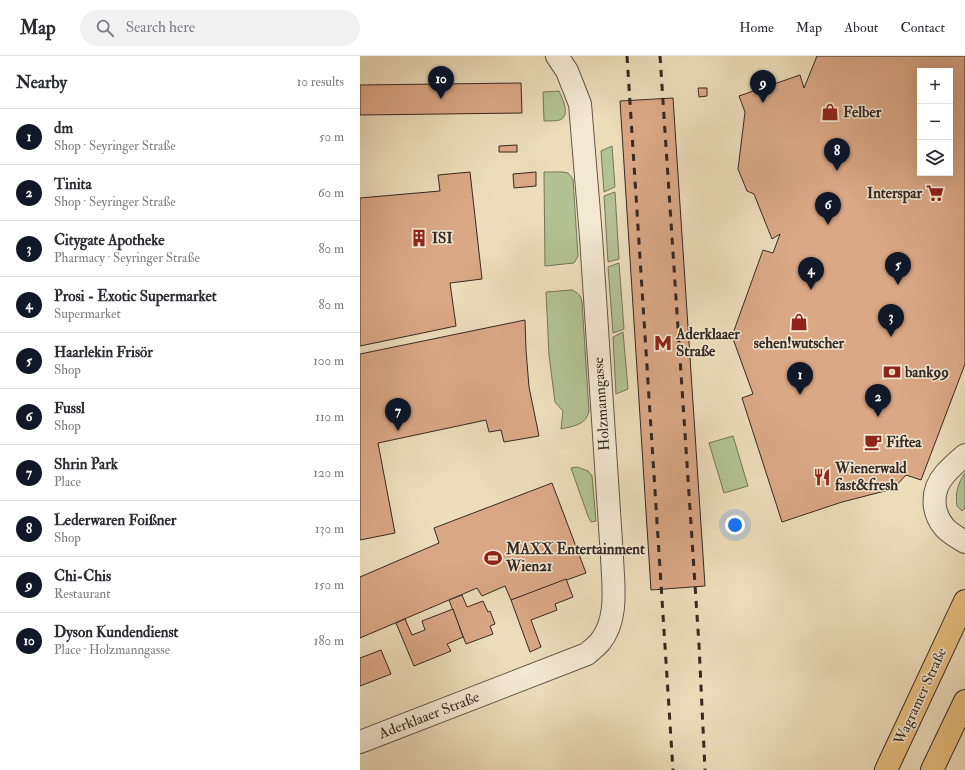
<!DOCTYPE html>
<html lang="en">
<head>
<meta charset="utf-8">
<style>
  body { margin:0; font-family:"IM FELL Double Pica",serif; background:#f2f2f3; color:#2b2b33 }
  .controls { position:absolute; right:12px; top:12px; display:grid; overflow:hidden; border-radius:0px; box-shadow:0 4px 16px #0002 }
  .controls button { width:36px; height:36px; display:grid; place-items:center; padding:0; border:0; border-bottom:1px solid #e1e1e2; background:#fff; color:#2b2b33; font:20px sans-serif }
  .you { position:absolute; left:375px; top:469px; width:14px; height:14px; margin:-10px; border:3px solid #fff; border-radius:50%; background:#1a73e8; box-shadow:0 0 0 6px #1a73e833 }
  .badge { display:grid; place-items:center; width:26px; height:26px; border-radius:50%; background:#111827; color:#fff; font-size:13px; font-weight:700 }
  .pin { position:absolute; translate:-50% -33px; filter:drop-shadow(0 1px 2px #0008) }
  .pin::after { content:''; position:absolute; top:21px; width:14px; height:12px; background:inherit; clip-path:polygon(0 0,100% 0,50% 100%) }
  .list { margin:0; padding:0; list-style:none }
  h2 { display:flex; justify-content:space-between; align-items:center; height:52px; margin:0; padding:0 16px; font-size:17px }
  h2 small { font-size:13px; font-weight:400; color:#7c7c81 }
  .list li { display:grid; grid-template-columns:26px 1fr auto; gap:12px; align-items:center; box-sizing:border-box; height:56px; padding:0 16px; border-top:1px solid #e1e1e2 }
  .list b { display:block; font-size:15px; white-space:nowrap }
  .list p { margin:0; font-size:13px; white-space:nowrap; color:#7c7c81 }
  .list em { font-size:13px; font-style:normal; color:#7c7c81 }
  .icon { flex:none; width:22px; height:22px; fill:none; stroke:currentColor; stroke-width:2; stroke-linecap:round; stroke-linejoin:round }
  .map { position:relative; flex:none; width:605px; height:714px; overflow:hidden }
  header { display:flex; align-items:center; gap:24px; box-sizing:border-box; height:56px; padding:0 20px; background:#fff; border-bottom:1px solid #e1e1e2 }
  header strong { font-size:19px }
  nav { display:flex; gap:22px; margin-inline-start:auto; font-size:14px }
  .search { width:280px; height:36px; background:#f2f2f3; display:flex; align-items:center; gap:10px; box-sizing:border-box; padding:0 14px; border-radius:22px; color:#7c7c81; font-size:15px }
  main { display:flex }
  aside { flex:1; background:#fff }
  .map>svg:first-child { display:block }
</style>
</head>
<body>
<header>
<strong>Map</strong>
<div class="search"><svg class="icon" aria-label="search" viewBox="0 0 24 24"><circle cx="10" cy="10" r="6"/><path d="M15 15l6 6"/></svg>Search here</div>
<nav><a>Home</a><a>Map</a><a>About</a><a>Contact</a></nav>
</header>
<main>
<aside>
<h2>Nearby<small>10 results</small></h2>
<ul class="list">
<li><span class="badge">1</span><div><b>dm</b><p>Shop · Seyringer Straße</p></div><em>50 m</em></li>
<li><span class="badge">2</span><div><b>Tinita</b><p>Shop · Seyringer Straße</p></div><em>60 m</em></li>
<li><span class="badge">3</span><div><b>Citygate Apotheke</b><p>Pharmacy · Seyringer Straße</p></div><em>80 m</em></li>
<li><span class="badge">4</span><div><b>Prosi - Exotic Supermarket</b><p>Supermarket</p></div><em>80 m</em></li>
<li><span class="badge">5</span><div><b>Haarlekin Frisör</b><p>Shop</p></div><em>100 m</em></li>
<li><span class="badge">6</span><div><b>Fussl</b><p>Shop</p></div><em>110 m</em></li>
<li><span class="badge">7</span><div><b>Shrin Park</b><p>Place</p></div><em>120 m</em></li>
<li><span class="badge">8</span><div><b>Lederwaren Foißner</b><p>Shop</p></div><em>130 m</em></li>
<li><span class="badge">9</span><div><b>Chi-Chis</b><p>Restaurant</p></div><em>150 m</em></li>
<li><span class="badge">10</span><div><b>Dyson Kundendienst</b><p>Place · Holzmanngasse</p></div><em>180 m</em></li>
</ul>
</aside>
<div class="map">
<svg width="605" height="714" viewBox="0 0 605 714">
  <rect width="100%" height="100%" fill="#edddbb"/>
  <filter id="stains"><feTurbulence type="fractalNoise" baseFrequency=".005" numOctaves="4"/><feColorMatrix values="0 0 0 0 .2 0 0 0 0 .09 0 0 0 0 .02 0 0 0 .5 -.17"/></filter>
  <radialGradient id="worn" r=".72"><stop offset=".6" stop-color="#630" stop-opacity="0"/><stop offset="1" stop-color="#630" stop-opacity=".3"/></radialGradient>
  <g fill="#b3c294" stroke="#74755c">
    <path d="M 199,35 C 202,42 211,59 200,64 C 196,65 189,65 184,65 L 183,36 Z"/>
    <path d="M 252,90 L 255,131 L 244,136 L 241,95 Z"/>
    <path d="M 203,116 L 208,117 L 213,123 L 218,200 L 214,207 L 185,210 L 184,116 Z"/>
    <path d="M 255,136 L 259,203 L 248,206 L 244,140 Z"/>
    <path d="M 259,207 L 264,273 L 253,277 L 248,211 Z"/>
    <path d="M 212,234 C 218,237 221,239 222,246 L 229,355 C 226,369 214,370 201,373 L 203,355 L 195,346 L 189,299 L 186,236 Z"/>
    <path d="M 263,276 L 268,333 L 256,338 L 253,281 Z"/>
    <path d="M 373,380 L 388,430 L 364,437 L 349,387 Z"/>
    <path d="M 217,411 L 228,415 L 232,420 L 236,465 L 231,466 L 228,460 L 211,412 Z"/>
    <path d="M 605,417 L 605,452 L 602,455 L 597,450 C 595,437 598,427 605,417 Z"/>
  </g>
  <g fill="#dba886" stroke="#362823" fill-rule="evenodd">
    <path d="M 457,0 L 605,0 L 605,308 L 561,424 L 546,419 L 533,433 L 482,446 L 422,466 L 382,342 L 393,338 L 372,280 L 403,194 L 413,197 L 420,178 L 412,183 L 394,138 L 387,135 L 378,113 L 385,56 L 379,40 L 440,19 L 444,32 ZM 560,15 L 590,15 L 590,117 L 560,117 Z"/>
    <path d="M 161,27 L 162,57 L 0,59 L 0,29 Z"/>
    <path d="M 338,32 L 347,32 L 347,40 L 339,41 Z"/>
    <path d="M 313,42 L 345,530 L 291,534 L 260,45 Z"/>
    <path d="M 157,89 L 157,96 L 139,96 L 139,90 Z"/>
    <path d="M 110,116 L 122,223 L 90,227 L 96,270 L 0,290 L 0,142 L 80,135 L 78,119 Z"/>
    <path d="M 176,116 L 176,130 L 154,132 L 153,118 Z"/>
    <path d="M 165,264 L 166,294 L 169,331 L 179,380 L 144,386 L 141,374 L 129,376 L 126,364 L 18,387 L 35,477 L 0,484 L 0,298 Z"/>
    <path d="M 192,427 L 226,517 L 151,544 L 145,530 L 122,540 L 117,532 L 0,582 L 0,521 L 79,487 L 74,472 Z"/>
    <path d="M 206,523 L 213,541 L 195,548 L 197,554 L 171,564 L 181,591 L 170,596 L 151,544 Z"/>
    <path d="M 102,539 L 107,551 L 123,545 L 128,556 L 130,555 L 135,568 L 130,570 L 133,578 L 106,588 L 89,544 Z"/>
    <path d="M 93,553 L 103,581 L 87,588 L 91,595 L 54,610 L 36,567 L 45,563 L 52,579 L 65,574 L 62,565 Z"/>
    <path d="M 21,594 L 31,618 L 0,630 L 0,602 Z"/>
  </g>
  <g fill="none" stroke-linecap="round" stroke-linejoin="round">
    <g stroke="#645549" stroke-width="24">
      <g id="minor">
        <path d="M 605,399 C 598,405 591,411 585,418 C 571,434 571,456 585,472 C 591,478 598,482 605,486"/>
        <path d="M 0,686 L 227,598 C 231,594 237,590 240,586 C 259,563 253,528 252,501 L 231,181 L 220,48 L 207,15 L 197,0"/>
      </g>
    </g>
    <g stroke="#362823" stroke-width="24">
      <g id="primary">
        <path d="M 526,714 L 605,545"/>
        <path d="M 572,714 L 605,645"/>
      </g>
    </g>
    <use href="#minor" stroke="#f3e9d3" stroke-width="22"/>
    <use href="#primary" stroke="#e6be7e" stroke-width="22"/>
    <g stroke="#362823" stroke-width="3" stroke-dasharray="7 7" stroke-linecap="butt">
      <path d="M 267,0 L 313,714"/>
      <path d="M 300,0 L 339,589 L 345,714"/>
    </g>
  </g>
  <defs>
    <g id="shop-bare" transform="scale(1.38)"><path d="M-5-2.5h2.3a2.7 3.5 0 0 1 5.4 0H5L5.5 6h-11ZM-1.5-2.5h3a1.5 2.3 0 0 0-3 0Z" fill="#8f2418" stroke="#f3e9d3" stroke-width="2.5" paint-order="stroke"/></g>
    <g id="supermarket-bare" transform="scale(1.38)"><path d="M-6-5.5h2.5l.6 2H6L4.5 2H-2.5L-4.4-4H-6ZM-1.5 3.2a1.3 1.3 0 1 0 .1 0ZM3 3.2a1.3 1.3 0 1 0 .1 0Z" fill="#8f2418" stroke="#f3e9d3" stroke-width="2.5" paint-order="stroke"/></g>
    <g id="building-bare" transform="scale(1.38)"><path d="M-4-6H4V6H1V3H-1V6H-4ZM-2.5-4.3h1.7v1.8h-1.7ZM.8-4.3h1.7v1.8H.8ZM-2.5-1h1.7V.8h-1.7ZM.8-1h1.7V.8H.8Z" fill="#8f2418" stroke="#f3e9d3" stroke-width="2.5" paint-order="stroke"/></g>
    <g id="metro-bare" transform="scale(1.38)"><path d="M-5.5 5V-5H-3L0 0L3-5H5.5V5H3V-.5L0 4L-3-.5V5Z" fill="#8f2418" stroke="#f3e9d3" stroke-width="2.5" paint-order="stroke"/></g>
    <g id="bank-bare" transform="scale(1.38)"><path d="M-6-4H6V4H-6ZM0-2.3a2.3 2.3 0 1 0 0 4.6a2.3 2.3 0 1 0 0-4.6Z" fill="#8f2418" stroke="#f3e9d3" stroke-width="2.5" paint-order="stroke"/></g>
    <g id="cafe-bare" transform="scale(1.38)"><path d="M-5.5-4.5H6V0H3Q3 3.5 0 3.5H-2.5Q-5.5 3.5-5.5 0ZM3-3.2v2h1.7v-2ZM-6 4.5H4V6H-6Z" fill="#8f2418" stroke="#f3e9d3" stroke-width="2.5" paint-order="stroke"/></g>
    <g id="restaurant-bare" transform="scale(1.38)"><path d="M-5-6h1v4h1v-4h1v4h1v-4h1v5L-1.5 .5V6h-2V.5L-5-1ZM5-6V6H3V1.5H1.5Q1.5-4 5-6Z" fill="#8f2418" stroke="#f3e9d3" stroke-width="2.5" paint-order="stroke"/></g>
    <g id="stadium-bare" transform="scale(1.38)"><path d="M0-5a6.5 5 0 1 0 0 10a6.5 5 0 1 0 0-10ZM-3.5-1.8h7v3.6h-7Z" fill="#8f2418" stroke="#f3e9d3" stroke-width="2.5" paint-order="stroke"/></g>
  </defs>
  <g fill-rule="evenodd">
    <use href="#shop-bare" x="470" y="56"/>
    <use href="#supermarket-bare" x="575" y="137"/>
    <use href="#building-bare" x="59" y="182"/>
    <use href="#shop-bare" x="439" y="266"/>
    <use href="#metro-bare" x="303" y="287"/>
    <use href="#bank-bare" x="532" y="316"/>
    <use href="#cafe-bare" x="513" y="386"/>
    <use href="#restaurant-bare" x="462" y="421"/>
    <use href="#stadium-bare" x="133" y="502"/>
  </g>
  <g text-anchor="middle" stroke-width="3" stroke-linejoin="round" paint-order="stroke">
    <g font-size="15" font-weight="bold" fill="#362823" stroke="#f3e9d3" text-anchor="start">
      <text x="483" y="61">Felber</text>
      <text x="562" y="142" text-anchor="end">Interspar</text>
      <text x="72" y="187">ISI</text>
      <text x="316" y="283">Aderklaaer<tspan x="316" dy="17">Straße</tspan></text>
      <text x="439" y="292" text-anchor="middle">sehen!wutscher</text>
      <text x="545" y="321">bank99</text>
      <text x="526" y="391">Fiftea</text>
      <text x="475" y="417">Wienerwald<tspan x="475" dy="17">fast&amp;fresh</tspan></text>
      <text x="146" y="498">MAXX Entertainment<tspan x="146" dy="17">Wien21</tspan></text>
    </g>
    <g font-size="15" fill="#362823" stroke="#f3e9d3">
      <text transform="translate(241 348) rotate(-94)" y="5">Holzmanngasse</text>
      <text transform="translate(560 640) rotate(-65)" y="5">Wagramer Straße</text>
      <text transform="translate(69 659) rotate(-21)" y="5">Aderklaaer Straße</text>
    </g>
  </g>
  <rect width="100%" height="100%" filter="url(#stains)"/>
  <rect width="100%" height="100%" fill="url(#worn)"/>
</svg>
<div class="controls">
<button>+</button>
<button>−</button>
<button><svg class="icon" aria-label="layers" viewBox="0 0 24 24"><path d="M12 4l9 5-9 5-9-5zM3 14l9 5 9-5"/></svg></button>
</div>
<div class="you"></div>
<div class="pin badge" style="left:440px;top:339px">1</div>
<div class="pin badge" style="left:518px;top:361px">2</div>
<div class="pin badge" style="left:531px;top:281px">3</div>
<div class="pin badge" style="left:451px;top:234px">4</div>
<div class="pin badge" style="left:538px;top:229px">5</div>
<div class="pin badge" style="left:468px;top:169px">6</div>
<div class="pin badge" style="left:38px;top:375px">7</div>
<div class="pin badge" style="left:477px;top:115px">8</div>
<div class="pin badge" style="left:403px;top:47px">9</div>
<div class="pin badge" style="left:81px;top:43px">10</div>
</div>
</main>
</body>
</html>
